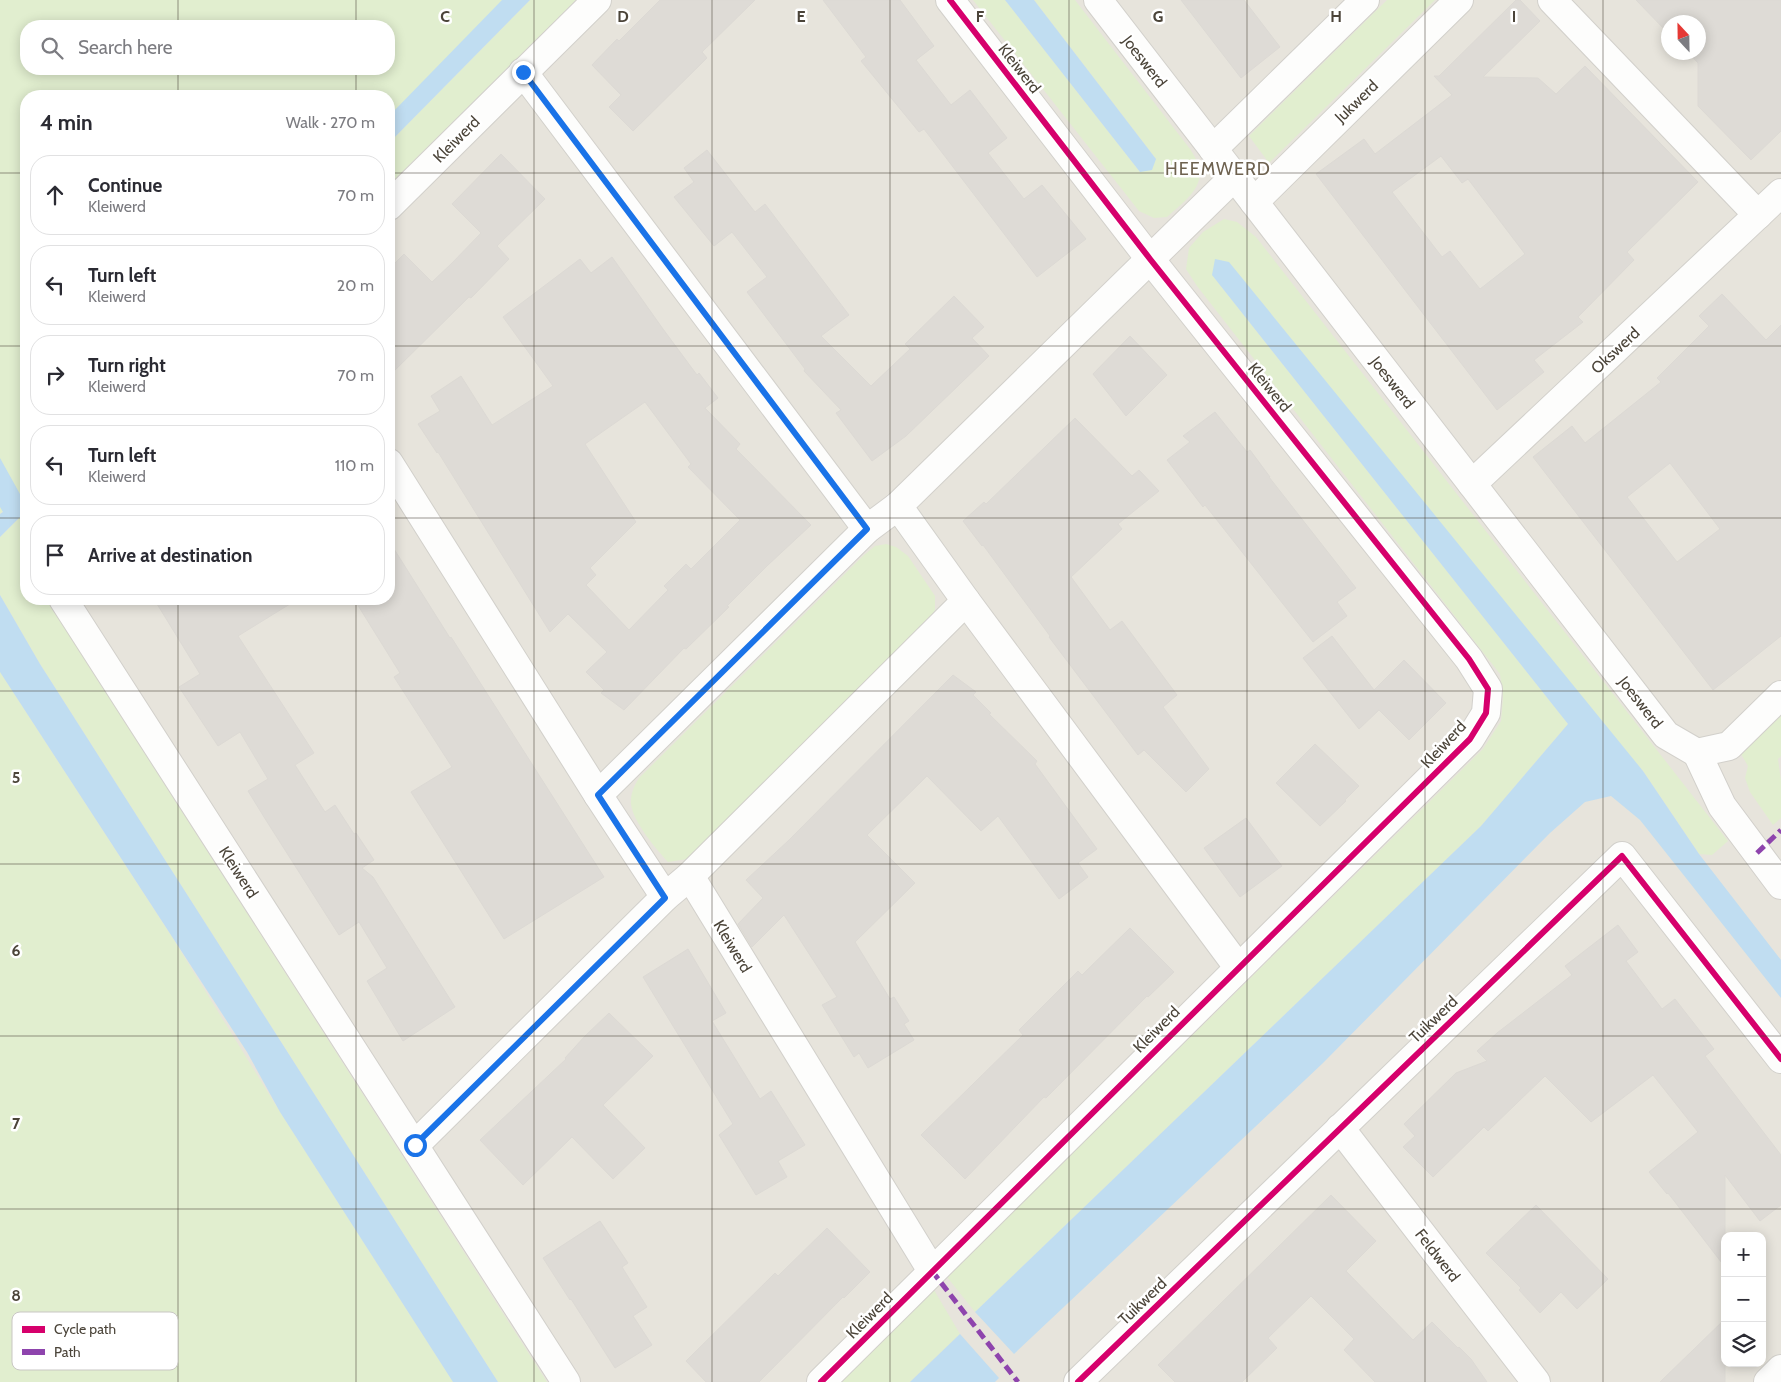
<!DOCTYPE html>
<html lang="en">
<head>
<meta charset="utf-8">
<style>
  body { margin:0; font-family:Cabin,sans-serif; background:#f7f7f7; color:#2b2b33 }
  .controls { position:absolute; right:15px; bottom:15px; display:grid; overflow:hidden; border-radius:10px; box-shadow:0 2px 12px #0003 }
  .controls button { width:45px; height:45px; display:grid; place-items:center; padding:0; border:0; border-bottom:1px solid #e1e1e2; background:#fff; color:#2b2b33; font:25px sans-serif }
  .compass { position:absolute; left:1661px; top:15px; width:45px; height:45px; border-radius:50%; background:#fff; box-shadow:0 2px 12px #0003; rotate:338deg }
  .stop { position:absolute; width:15px; height:15px; margin:-11px; border:4px solid #1a73e8; border-radius:50%; background:#fff }
  .stop.end { background:#1a73e8; border-color:#fff; box-shadow:0 1px 5px #0008 }
  .list { margin:0; padding:0; list-style:none }
  h2 { display:flex; justify-content:space-between; align-items:center; height:65px; margin:0; padding:0 20px; font-size:21px }
  h2 small { font-size:16px; font-weight:400; color:#7c7c81 }
  .list li { display:grid; grid-template-columns:32px 1fr auto; gap:15px; align-items:center; box-sizing:border-box; height:80px; margin:0 10px 10px; padding:0 10px; border:1px solid #e1e1e2; border-radius:20px }
  .list b { display:block; font-size:19px; white-space:nowrap }
  .list p { margin:0; font-size:16px; white-space:nowrap; color:#7c7c81 }
  .list em { font-size:16px; font-style:normal; color:#7c7c81 }
  .icon { flex:none; width:28px; height:28px; fill:none; stroke:currentColor; stroke-width:2; stroke-linecap:round; stroke-linejoin:round }
  .map { position:relative; flex:none; width:1781px; height:1382px; overflow:hidden }
  .search { position:absolute; background:#fff; box-shadow:0 2px 12px #0003; left:20px; top:20px; width:375px; height:55px; display:flex; align-items:center; gap:12px; box-sizing:border-box; padding:0 18px; border-radius:20px; color:#7c7c81; font-size:19px }
  .panel { position:absolute; background:#fff; box-shadow:0 2px 12px #0003; left:20px; top:90px; width:375px; height:515px; border-radius:20px }
  .map>svg:first-child { display:block }
</style>
</head>
<body>
<div class="map">
<svg width="1781" height="1382" viewBox="0 0 1781 1382">
  <rect width="100%" height="100%" fill="#f4f2ee"/>
  <path fill="#e7e4dc" fill-rule="evenodd" d="M 0,0 L 1781,0 L 1781,1382 L 394,1382 L 0,720 ZM 1668,22 L 1698,22 L 1698,52 L 1668,52 ZM 26,26 L 389,26 L 389,69 L 26,69 ZM 26,96 L 389,96 L 389,599 L 26,599 ZM 1725,1236 L 1762,1236 L 1762,1363 L 1725,1363 Z"/>
  <g fill="#e1eecf" fill-rule="evenodd">
    <path d="M 0,0 L 503,0 L 389,118 L 389,96 L 26,96 L 26,488 L 0,514 ZM 26,26 L 389,26 L 389,69 L 26,69 Z"/>
    <path d="M 530,0 L 576,0 L 389,185 L 389,143 Z"/>
    <path d="M 973,0 L 1005,0 L 1140,172 L 1156,159 L 1034,0 L 1075,0 L 1190,149 C 1193,154 1198,161 1199,167 C 1205,188 1180,205 1167,217 L 1154,218 L 1139,211 Z"/>
    <path d="M 1387,0 L 1435,0 L 1269,163 L 1249,136 Z"/>
    <path d="M 1224,219 L 1237,222 L 1256,237 L 1728,841 L 1712,855 L 1699,854 L 1643,771 L 1212,275 L 1568,724 L 1481,826 L 975,1312 L 947,1277 L 1483,749 L 1501,721 L 1503,698 L 1500,674 L 1197,286 L 1186,269 L 1189,248 L 1203,232 Z"/>
    <path d="M 26,511 L 26,599 L 46,599 L 547,1382 L 498,1382 L 40,664 L 0,595 L 0,537 Z"/>
    <path d="M 886,544 L 896,547 L 908,556 L 935,596 L 935,610 L 928,623 L 697,854 L 687,859 L 668,862 C 656,849 633,822 631,804 C 630,795 634,786 639,778 L 863,556 L 875,546 Z"/>
    <path d="M 0,672 L 172,937 L 280,1112 L 453,1382 L 0,1382 Z"/>
    <path d="M 1781,715 L 1781,756 L 1778,759 L 1781,781 L 1781,818 L 1773,825 L 1750,792 L 1745,778 L 1748,766 L 1741,754 Z"/>
    <path d="M 934,1290 L 960,1334 L 910,1382 L 841,1382 Z"/>
  </g>
  <g fill="#c0ddf1">
    <path d="M 502,0 L 530,0 L 389,143 L 389,116 Z"/>
    <path d="M 1005,0 L 1034,0 L 1156,159 L 1152,170 L 1140,172 Z"/>
    <path d="M 1215,259 L 1229,262 L 1643,771 L 1699,854 L 1781,960 L 1781,998 L 1640,820 L 1611,796 L 1585,802 L 1550,833 L 1323,1063 L 1014,1354 L 975,1312 L 1481,826 L 1568,724 L 1212,275 Z"/>
    <path d="M 0,458 L 20,494 L 26,488 L 26,511 L 0,537 L 0,514 L 3,512 L 0,507 Z"/>
    <path d="M 0,595 L 40,664 L 498,1382 L 453,1382 L 280,1112 L 247,1052 L 0,672 Z"/>
    <path d="M 960,1334 L 999,1378 L 995,1382 L 910,1382 Z"/>
  </g>
  <g fill="#dedbd6" stroke="#dcd9d4" fill-rule="evenodd">
    <path d="M 660,0 L 755,0 L 702,52 L 707,58 L 633,131 L 609,107 L 621,95 L 592,65 L 617,39 L 619,41 Z"/>
    <path d="M 823,0 L 900,0 L 934,46 L 916,60 L 951,105 L 970,90 L 1007,138 L 988,153 L 1024,199 L 1042,185 L 1086,239 L 1037,277 L 924,129 L 919,132 L 861,61 L 866,57 Z"/>
    <path d="M 1181,0 L 1244,0 L 1280,47 L 1241,78 Z"/>
    <path d="M 1516,0 L 1520,0 L 1540,21 L 1483,77 L 1538,78 L 1556,94 L 1585,66 L 1698,182 L 1627,252 L 1634,260 L 1578,317 L 1583,322 L 1534,360 L 1544,372 L 1497,410 L 1316,174 L 1364,139 L 1375,154 L 1452,95 L 1434,76 L 1439,76 ZM 1441,156 L 1462,183 L 1468,179 L 1525,254 L 1480,289 L 1450,251 L 1442,257 L 1392,192 Z"/>
    <path d="M 1636,0 L 1781,0 L 1781,131 L 1751,160 L 1698,106 L 1698,63 L 1688,52 L 1698,52 L 1698,22 L 1668,22 L 1668,33 Z"/>
    <path d="M 707,150 L 755,212 L 765,204 L 849,315 L 821,336 L 871,386 L 910,349 L 905,344 L 954,296 L 984,327 L 972,338 L 989,356 L 906,436 L 872,461 L 836,413 L 841,410 L 804,371 L 805,369 L 747,292 L 767,277 L 732,232 L 714,246 L 674,197 L 694,182 L 684,168 Z"/>
    <path d="M 501,154 L 545,199 L 497,246 L 509,259 L 471,298 L 469,297 L 389,376 L 389,269 L 404,254 L 432,282 L 452,263 L 481,233 L 452,204 Z"/>
    <path d="M 612,257 L 663,329 L 697,375 L 699,373 L 718,398 L 705,408 L 740,444 L 736,449 L 811,525 L 768,565 L 727,606 L 729,607 L 686,649 L 684,648 L 624,710 L 601,693 L 604,690 L 586,672 L 607,652 L 568,614 L 550,632 L 438,452 L 437,453 L 418,424 L 440,411 L 431,396 L 461,376 L 492,425 L 553,386 L 503,317 L 580,259 L 591,273 ZM 645,402 L 691,464 L 688,467 L 740,520 L 691,569 L 686,564 L 664,586 L 668,590 L 629,630 L 586,585 L 596,575 L 590,568 L 636,522 L 585,444 Z"/>
    <path d="M 1722,294 L 1766,340 L 1781,325 L 1781,636 L 1713,690 L 1533,457 L 1572,426 L 1585,443 L 1661,382 L 1657,378 L 1709,326 L 1699,316 ZM 1670,463 L 1720,529 L 1677,562 L 1627,497 Z"/>
    <path d="M 1130,336 L 1167,375 L 1126,416 L 1093,374 Z"/>
    <path d="M 1215,412 L 1247,452 L 1250,450 L 1270,477 L 1269,477 L 1356,588 L 1337,602 L 1347,616 L 1313,642 L 1205,505 L 1203,507 L 1167,460 L 1190,442 L 1183,436 Z"/>
    <path d="M 1075,418 L 1132,476 L 1139,470 L 1159,491 L 1118,524 L 1122,529 L 1071,577 L 1110,630 L 1122,621 L 1177,695 L 1163,707 L 1209,769 L 1186,792 L 1144,750 L 1138,755 L 1049,637 L 1050,636 L 983,545 L 982,546 L 963,521 L 984,502 L 986,504 Z"/>
    <path d="M 389,541 L 450,638 L 451,637 L 604,877 L 504,939 L 411,792 L 452,767 L 394,677 L 400,673 L 354,599 L 389,599 Z"/>
    <path d="M 154,599 L 298,599 L 238,636 L 314,753 L 295,765 L 325,812 L 335,805 L 354,834 L 356,833 L 374,860 L 362,868 L 373,877 L 455,1007 L 403,1041 L 367,981 L 387,968 L 359,922 L 339,935 L 264,817 L 248,791 L 268,779 L 240,732 L 218,746 L 179,687 L 200,674 Z"/>
    <path d="M 1332,636 L 1374,690 L 1404,660 L 1446,703 L 1409,740 L 1379,710 L 1359,729 L 1303,658 Z"/>
    <path d="M 953,675 L 976,692 L 973,695 L 991,713 L 989,714 L 1037,761 L 1035,764 L 1097,849 L 1078,863 L 1088,877 L 1059,899 L 998,816 L 981,831 L 927,776 L 867,835 L 915,883 L 855,942 L 890,999 L 894,997 L 909,1021 L 904,1024 L 914,1040 L 868,1068 L 859,1053 L 854,1057 L 822,1005 L 837,997 L 784,915 L 752,947 L 738,924 L 763,898 L 746,880 L 789,840 Z"/>
    <path d="M 1315,744 L 1359,786 L 1345,800 L 1346,801 L 1320,826 L 1276,783 Z"/>
    <path d="M 1246,818 L 1282,866 L 1240,897 L 1204,848 Z"/>
    <path d="M 1618,925 L 1638,952 L 1626,961 L 1662,1009 L 1675,999 L 1714,1049 L 1705,1056 L 1781,1155 L 1781,1205 L 1760,1221 L 1725,1175 L 1725,1267 L 1668,1193 L 1667,1194 L 1649,1172 L 1698,1132 L 1653,1075 L 1591,1122 L 1545,1076 L 1488,1131 L 1484,1127 L 1433,1177 L 1403,1147 L 1415,1136 L 1404,1124 L 1456,1073 L 1487,1061 L 1477,1051 L 1497,1033 L 1572,975 L 1565,966 Z"/>
    <path d="M 1130,928 L 1174,972 L 1148,997 L 1147,996 L 1046,1098 L 1044,1097 L 965,1179 L 921,1135 L 1023,1035 L 1019,1030 L 1078,971 L 1082,975 Z"/>
    <path d="M 688,949 L 726,1013 L 712,1021 L 760,1099 L 771,1091 L 805,1145 L 778,1161 L 787,1177 L 756,1195 L 719,1135 L 733,1124 L 643,977 Z"/>
    <path d="M 609,1013 L 653,1056 L 603,1105 L 645,1148 L 613,1179 L 572,1137 L 523,1185 L 480,1140 L 566,1059 L 565,1058 L 585,1036 Z"/>
    <path d="M 1331,1195 L 1376,1241 L 1346,1271 L 1413,1340 L 1432,1322 L 1458,1348 L 1459,1347 L 1471,1359 L 1487,1382 L 1375,1382 L 1344,1350 L 1354,1339 L 1311,1296 L 1268,1338 L 1277,1348 L 1242,1382 L 1175,1382 L 1158,1365 Z"/>
    <path d="M 1536,1205 L 1608,1279 L 1577,1309 L 1561,1292 L 1540,1313 L 1519,1290 L 1521,1288 L 1486,1253 Z"/>
    <path d="M 600,1221 L 628,1263 L 622,1267 L 647,1307 L 633,1316 L 652,1345 L 615,1368 L 571,1299 L 570,1300 L 543,1258 Z"/>
    <path d="M 827,1228 L 870,1272 L 844,1298 L 843,1297 L 759,1382 L 706,1382 L 686,1361 L 775,1273 L 778,1276 Z"/>
    <path d="M 1725,1319 L 1725,1382 L 1660,1382 Z"/>
  </g>
  <g fill="none" stroke-linecap="round" stroke-linejoin="round">
    <g stroke="#d2d0cb" stroke-width="30">
      <g id="minor">
        <path d="M 1098,0 L 1666,735 L 1697,753 L 1729,746 L 1781,695"/>
        <path d="M 1552,0 L 1758,215"/>
        <path d="M 523,72 L 867,529"/>
        <path d="M 1213,149 L 1365,0"/>
        <path d="M 1254,202 L 1459,0"/>
        <path d="M 389,206 L 597,0"/>
        <path d="M 389,463 L 598,795 L 665,897"/>
        <path d="M 1472,484 L 1781,193"/>
        <path d="M 898,506 L 966,601 L 1238,967"/>
        <path d="M 63,599 L 566,1382"/>
        <path d="M 1697,753 L 1722,806 L 1781,885"/>
        <path d="M 598,795 L 867,529 L 898,506 L 1234,177"/>
        <path d="M 690,876 L 932,1271"/>
        <path d="M 1340,1128 L 1536,1382"/>
        <path d="M 415,1145 L 665,897 L 690,876 L 966,601"/>
        <path d="M 821,1382 L 1470,739 L 1486,713 L 1488,689 L 1469,659 L 1150,259 L 950,0"/>
        <path d="M 1078,1382 L 1622,856 L 1781,1059"/>
        <path d="M 1768,1382 L 1781,1369"/>
      </g>
    </g>
    <use href="#minor" stroke="#fdfdfc" stroke-width="28"/>
    <g stroke="#8e44ad" stroke-width="5" stroke-dasharray="10 5" stroke-linecap="butt">
      <path d="M 1757,853 L 1781,830"/>
      <path d="M 932,1271 L 1018,1382"/>
    </g>
    <g stroke="#fff" stroke-width="9">
      <g id="cycleway">
        <path d="M 821,1382 L 1470,739 L 1486,713 L 1488,689 L 1469,659 L 1150,259 L 950,0"/>
        <path d="M 1078,1382 L 1622,856 L 1781,1059"/>
      </g>
    </g>
    <use href="#cycleway" stroke="#d6006c" stroke-width="6"/>
  </g>
  <g fill="none" stroke-linecap="round" stroke-linejoin="round">
    <path stroke="#1a73e8" stroke-width="6" d="M 415,1145 L 665,898 L 598,795 L 867,529 L 523,72"/>
  </g>
  <path fill="none" stroke="#4b4439" stroke-width="1" stroke-opacity="0.55" d="M 178,0 L 178,26M 356,0 L 356,26M 534,0 L 534,1382M 712,0 L 712,1382M 890,0 L 890,1382M 1069,0 L 1069,1382M 1247,0 L 1247,1382M 1425,0 L 1425,1382M 1603,0 L 1603,1382M 178,69 L 178,96M 356,69 L 356,96M 0,173 L 26,173M 389,173 L 1781,173M 0,346 L 26,346M 389,346 L 1781,346M 0,518 L 26,518M 389,518 L 1781,518M 178,599 L 178,1382M 356,599 L 356,1382M 0,691 L 1781,691M 0,864 L 1781,864M 0,1036 L 1781,1036M 0,1209 L 1781,1209"/>
  <g text-anchor="middle" stroke-width="5" stroke-linejoin="round" paint-order="stroke">
    <g font-size="16" fill="#4b4439" stroke="#fff">
      <text transform="translate(1145 61) rotate(52)" y="6">Joeswerd</text>
      <text transform="translate(1020 68) rotate(52)" y="6">Kleiwerd</text>
      <text transform="translate(1356 101) rotate(-44)" y="6">Jukwerd</text>
      <text transform="translate(456 139) rotate(-45)" y="6">Kleiwerd</text>
      <text transform="translate(1615 350) rotate(-43)" y="6">Okswerd</text>
      <text transform="translate(1393 382) rotate(52)" y="6">Joeswerd</text>
      <text transform="translate(1270 387) rotate(51)" y="6">Kleiwerd</text>
      <text transform="translate(1641 702) rotate(52)" y="6">Joeswerd</text>
      <text transform="translate(1443 744) rotate(-47)" y="6">Kleiwerd</text>
      <text transform="translate(239 872) rotate(57)" y="6">Kleiwerd</text>
      <text transform="translate(733 946) rotate(59)" y="6">Kleiwerd</text>
      <text transform="translate(1433 1019) rotate(-44)" y="6">Tuikwerd</text>
      <text transform="translate(1156 1029) rotate(-45)" y="6">Kleiwerd</text>
      <text transform="translate(1438 1255) rotate(52)" y="6">Feldwerd</text>
      <text transform="translate(1142 1301) rotate(-44)" y="6">Tuikwerd</text>
      <text transform="translate(869 1315) rotate(-45)" y="6">Kleiwerd</text>
    </g>
    <g font-size="18" letter-spacing="1" fill="#6e6250" stroke="#fff">
      <text x="1218" y="175">HEEMWERD</text>
    </g>
  </g>
  <rect x="12" y="1312" width="166" height="58" rx="8" fill="#fff" stroke="#c9c7c4" stroke-width="1"/>
  <rect x="22" y="1326" width="23" height="7" fill="#d6006c"/>
  <rect x="22" y="1349" width="23" height="6" fill="#8e44ad"/>
  <g font-size="14" fill="#4b4439">
    <text x="54" y="1334">Cycle path</text>
    <text x="54" y="1357">Path</text>
  </g>
  <g font-size="16" text-anchor="middle" font-weight="bold" fill="#4b4439" stroke="#fff" stroke-width="5" stroke-linejoin="round" paint-order="stroke">
    <text x="445" y="22">C</text>
    <text x="623" y="22">D</text>
    <text x="801" y="22">E</text>
    <text x="980" y="22">F</text>
    <text x="1158" y="22">G</text>
    <text x="1336" y="22">H</text>
    <text x="1514" y="22">I</text>
    <text x="16" y="783">5</text>
    <text x="16" y="956">6</text>
    <text x="16" y="1129">7</text>
    <text x="16" y="1301">8</text>
  </g>
</svg>
<div class="controls">
<button>+</button>
<button>−</button>
<button><svg class="icon" aria-label="layers" viewBox="0 0 24 24"><path d="M12 4l9 5-9 5-9-5zM3 14l9 5 9-5"/></svg></button>
</div>
<svg class="compass" viewBox="-18 -18 36 36"><path d="M0-13l5 13h-10z" fill="#e53935"/><path d="M0 13l5-13h-10z" fill="#7c7c81"/></svg>
<div class="stop" style="left:415px;top:1145px"></div>
<div class="stop end" style="left:523px;top:72px"></div>
<div class="search"><svg class="icon" aria-label="search" viewBox="0 0 24 24"><circle cx="10" cy="10" r="6"/><path d="M15 15l6 6"/></svg>Search here</div>
<section class="panel">
<h2>4 min<small>Walk · 270 m</small></h2>
<ul class="list">
<li><svg class="icon" aria-label="ahead" viewBox="0 0 24 24"><path d="M12 20V5M6 11l6-6 6 6"/></svg><div><b>Continue</b><p>Kleiwerd</p></div><em>70 m</em></li>
<li><svg class="icon" aria-label="left" viewBox="0 0 24 24"><path d="M17 20v-9H6M10 6l-5 5 5 5"/></svg><div><b>Turn left</b><p>Kleiwerd</p></div><em>20 m</em></li>
<li><svg class="icon" aria-label="right" viewBox="0 0 24 24"><path d="M7 20v-9h11M14 6l5 5-5 5"/></svg><div><b>Turn right</b><p>Kleiwerd</p></div><em>70 m</em></li>
<li><svg class="icon" aria-label="left" viewBox="0 0 24 24"><path d="M17 20v-9H6M10 6l-5 5 5 5"/></svg><div><b>Turn left</b><p>Kleiwerd</p></div><em>110 m</em></li>
<li><svg class="icon" aria-label="arrive" viewBox="0 0 24 24"><path d="M6 21V4h12l-3 4 3 4H6"/></svg><div><b>Arrive at destination</b></div></li>
</ul>
</section>
</div>
</body>
</html>
